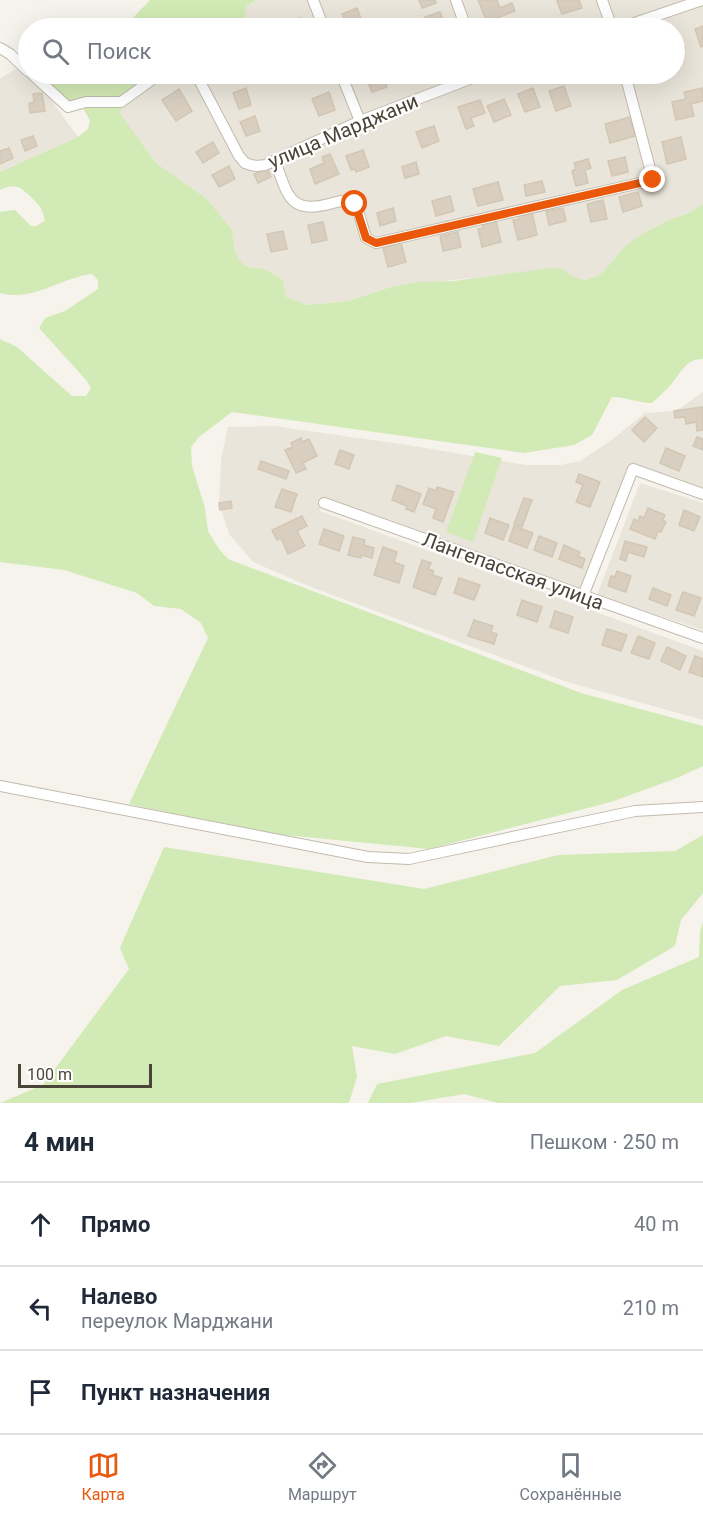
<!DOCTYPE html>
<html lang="ru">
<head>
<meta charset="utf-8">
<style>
  body { margin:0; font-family:Roboto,sans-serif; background:#f2f2f3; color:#1f2937 }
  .scale { position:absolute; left:18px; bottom:15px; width:134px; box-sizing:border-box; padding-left:6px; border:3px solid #4b4439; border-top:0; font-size:16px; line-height:21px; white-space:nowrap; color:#4b4439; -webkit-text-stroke:4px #fff; paint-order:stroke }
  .stop { position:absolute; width:18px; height:18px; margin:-14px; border:4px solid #ea580c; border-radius:50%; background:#fff }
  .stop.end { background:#ea580c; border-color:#fff; box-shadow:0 2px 6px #0008 }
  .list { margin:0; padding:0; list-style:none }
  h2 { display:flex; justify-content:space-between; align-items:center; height:78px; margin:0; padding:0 24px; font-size:26px }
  h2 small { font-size:20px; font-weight:400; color:#747a83 }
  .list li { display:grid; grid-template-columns:39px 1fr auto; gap:18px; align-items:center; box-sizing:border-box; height:84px; padding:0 24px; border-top:2px solid #e0e1e3 }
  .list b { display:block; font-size:22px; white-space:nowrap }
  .list p { margin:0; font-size:20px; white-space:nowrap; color:#747a83 }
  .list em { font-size:20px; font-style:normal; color:#747a83 }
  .icon { flex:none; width:33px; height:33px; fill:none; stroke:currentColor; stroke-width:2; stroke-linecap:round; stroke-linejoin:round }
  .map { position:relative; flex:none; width:703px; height:1103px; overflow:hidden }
  .search { position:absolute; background:#fff; box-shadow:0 6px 24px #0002; left:18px; right:18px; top:18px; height:66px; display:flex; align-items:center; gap:15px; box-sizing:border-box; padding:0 21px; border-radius:33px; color:#747a83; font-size:22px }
  .sheet { height:330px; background:#fff }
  nav { display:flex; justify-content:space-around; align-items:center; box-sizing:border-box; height:84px; border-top:2px solid #e0e1e3; background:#fff; font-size:16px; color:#747a83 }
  nav a { display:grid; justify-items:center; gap:3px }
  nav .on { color:#ea580c }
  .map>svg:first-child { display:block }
</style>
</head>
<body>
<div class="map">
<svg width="703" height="1103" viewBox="0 0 703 1103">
  <rect width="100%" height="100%" fill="#f6f3ec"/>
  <g fill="#eae5da">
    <path d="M 256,0 L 703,0 L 703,204 L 687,214 L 673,218 L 642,234 L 625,246 L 604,271 L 596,277 L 585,280 L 572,276 L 563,269 L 394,286 L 348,301 L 307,305 L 286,297 L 283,280 L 265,269 L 247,267 L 239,260 L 235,251 L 232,230 L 207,199 L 155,162 L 118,112 L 157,74 L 674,74 L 674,28 L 241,28 L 247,6 Z"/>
    <path d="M 17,69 L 43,89 L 78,137 L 0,172 L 0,78 Z"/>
    <path d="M 703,392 L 703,491 L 632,466 L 583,590 L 382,517 L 321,498 L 320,511 L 703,651 L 703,720 L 567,682 L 311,587 L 253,562 L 229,534 L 219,503 L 221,459 L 228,427 L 274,426 L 408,445 L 526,465 L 560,465 L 580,461 L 609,442 L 645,413 L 676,411 Z"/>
    <path d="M 640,483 L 703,503 L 703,630 L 597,595 Z"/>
  </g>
  <g fill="#d2eab5">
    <path d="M 150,0 L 256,0 L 247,6 L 241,28 L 119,28 L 127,24 Z"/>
    <path d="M 31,74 L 161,74 L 153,78 L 119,112 L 155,162 L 207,199 L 232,230 L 235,251 L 239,260 L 247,267 L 265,269 L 283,280 L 286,297 L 307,305 L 348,301 L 394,286 L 421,282 L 454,281 L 550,268 L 563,269 L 572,276 L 585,280 L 596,277 L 604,271 L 625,246 L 642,234 L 673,218 L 687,214 L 703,204 L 703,359 C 686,359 683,370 673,382 C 668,389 659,396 652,403 C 638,403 626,397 612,397 L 592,435 L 574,445 L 524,453 L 232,412 L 199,437 L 191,447 L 192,466 L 205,508 L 208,531 L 219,549 L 228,559 L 581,693 L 703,726 L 703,766 L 677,778 L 611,802 L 429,849 L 264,833 L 129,804 L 208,638 L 201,623 L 181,609 L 154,606 L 137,593 L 64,570 L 0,562 L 0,339 L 17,347 L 72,396 L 86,396 L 91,388 L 87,381 L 39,328 L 45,318 L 65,311 L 98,289 L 98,280 L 92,274 C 60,278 33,302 0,293 L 0,212 L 15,210 L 31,226 L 36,226 L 45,221 C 42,207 40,206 30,196 C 19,186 15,183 0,190 L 0,172 L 78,137 L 88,129 L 90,121 L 82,106 L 67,99 Z"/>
    <path d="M 475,452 L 502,458 L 473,542 L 446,532 Z"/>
    <path d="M 703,835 L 703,893 L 681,920 L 675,946 L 617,980 L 560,986 L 499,1046 L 446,1036 L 395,1054 L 352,1046 L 357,1077 L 349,1103 L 0,1103 L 43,1085 L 129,969 L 120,948 L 164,847 L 424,889 L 558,855 L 675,851 Z"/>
    <path d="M 703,921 L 703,1103 L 498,1103 L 464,1094 L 411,1103 L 368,1103 L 377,1084 L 535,1053 L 622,990 L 699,957 L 700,933 Z"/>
  </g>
  <g fill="#d8cfc1" stroke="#d3c7b4" stroke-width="1.5">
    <path d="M 419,0 L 435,0 L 436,3 L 422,8 Z"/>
    <path d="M 478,0 L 497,0 L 500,8 L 512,3 L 515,11 L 487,22 Z"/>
    <path d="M 559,0 L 579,0 L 582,8 L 562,14 L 557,1 Z"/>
    <path d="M 357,8 L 363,24 L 348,28 L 342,14 Z"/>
    <path d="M 440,12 L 446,28 L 430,28 L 425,17 Z"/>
    <path d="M 300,18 L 304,28 L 287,28 L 285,23 Z"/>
    <path d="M 703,26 L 703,46 L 701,47 L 695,29 Z"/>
    <path d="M 676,34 L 678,40 L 682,39 L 685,50 L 674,53 L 674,35 Z"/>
    <path d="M 372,74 L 381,74 L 387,87 L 372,92 L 365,76 Z"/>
    <path d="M 643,74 L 659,74 L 661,78 L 647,83 Z"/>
    <path d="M 564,86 L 571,106 L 556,111 L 549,91 Z"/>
    <path d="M 246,88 L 251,105 L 239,109 L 233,93 Z"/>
    <path d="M 533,88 L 540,107 L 525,112 L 518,94 Z"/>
    <path d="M 703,88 L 703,101 L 691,104 L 694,116 L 676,120 L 672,102 L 686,99 L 684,92 Z"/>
    <path d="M 179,89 L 192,111 L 176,121 L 162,100 Z"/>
    <path d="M 329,92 L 335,110 L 319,116 L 312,99 Z"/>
    <path d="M 42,93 L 45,111 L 30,113 L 29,103 L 34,102 L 33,94 Z"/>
    <path d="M 504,99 L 511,115 L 494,122 L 487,106 Z"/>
    <path d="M 480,100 L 485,113 L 471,118 L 474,126 L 466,129 L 458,107 Z"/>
    <path d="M 255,116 L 260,131 L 246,136 L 240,122 Z"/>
    <path d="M 630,117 L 635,136 L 610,143 L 605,124 Z"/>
    <path d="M 434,126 L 439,141 L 422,148 L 416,132 Z"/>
    <path d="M 33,136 L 37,146 L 25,151 L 21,140 Z"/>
    <path d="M 681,137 L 686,159 L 667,164 L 662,142 Z"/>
    <path d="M 213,142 L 219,153 L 203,163 L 196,152 Z"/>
    <path d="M 9,148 L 13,158 L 0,164 L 0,151 Z"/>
    <path d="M 363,150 L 369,167 L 356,172 L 355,169 L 351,170 L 346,156 Z"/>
    <path d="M 330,154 L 339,174 L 315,184 L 310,169 L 324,163 L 322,157 Z"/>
    <path d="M 625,157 L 628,172 L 612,176 L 608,161 Z"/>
    <path d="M 588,159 L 591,168 L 585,170 L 588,183 L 576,186 L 572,171 L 576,169 L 574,163 Z"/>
    <path d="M 416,162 L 419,174 L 405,178 L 402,167 Z"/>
    <path d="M 229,166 L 235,179 L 219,187 L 212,175 Z"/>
    <path d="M 267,168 L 271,177 L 258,183 L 254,174 Z"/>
    <path d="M 542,181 L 545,192 L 526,196 L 524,185 Z"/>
    <path d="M 498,182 L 503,200 L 478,206 L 473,189 Z"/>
    <path d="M 638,192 L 642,206 L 623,212 L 619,197 Z"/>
    <path d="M 450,196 L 454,211 L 436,216 L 432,201 Z"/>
    <path d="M 603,200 L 607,219 L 591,222 L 587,204 Z"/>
    <path d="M 393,208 L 396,221 L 380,226 L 377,213 Z"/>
    <path d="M 563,208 L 566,221 L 549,225 L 546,211 Z"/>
    <path d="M 532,213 L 537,235 L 518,240 L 513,220 L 519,219 L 519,216 Z"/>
    <path d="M 496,221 L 501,242 L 482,247 L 478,229 L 483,228 L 482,225 Z"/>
    <path d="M 323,222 L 327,240 L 312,243 L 308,225 Z"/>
    <path d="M 283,231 L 287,249 L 271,252 L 267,234 Z"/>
    <path d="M 458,232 L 461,247 L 443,251 L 440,236 Z"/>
    <path d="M 401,243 L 406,262 L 388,267 L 383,248 Z"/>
    <path d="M 703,407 L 703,430 L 697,431 L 696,422 L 686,424 L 685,417 L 675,418 L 674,411 Z"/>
    <path d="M 645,417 L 657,428 L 644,442 L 632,430 Z"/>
    <path d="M 697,437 L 703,439 L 703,450 L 693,446 Z"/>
    <path d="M 301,438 L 302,442 L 309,439 L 317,456 L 303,463 L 306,469 L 296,473 L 285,450 L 293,447 L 291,443 Z"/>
    <path d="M 666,448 L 685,456 L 679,471 L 660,463 Z"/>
    <path d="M 340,450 L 354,455 L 349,469 L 335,464 Z"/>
    <path d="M 261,461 L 289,471 L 286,479 L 258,469 Z"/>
    <path d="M 579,474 L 600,482 L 590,507 L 576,502 L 583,485 L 576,482 Z"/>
    <path d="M 397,485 L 421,494 L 414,512 L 406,509 L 407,506 L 392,500 Z"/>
    <path d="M 437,487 L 454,492 L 443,522 L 433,518 L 436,509 L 423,504 L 429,488 L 436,491 Z"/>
    <path d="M 282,489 L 297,494 L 291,512 L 275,507 Z"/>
    <path d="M 524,498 L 532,500 L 522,527 L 514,524 Z"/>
    <path d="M 231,501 L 232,508 L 220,510 L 219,503 Z"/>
    <path d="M 648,508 L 665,515 L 663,520 L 666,522 L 661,532 L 658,531 L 655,539 L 630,529 L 634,519 L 638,521 L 640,516 L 644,518 Z"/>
    <path d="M 684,510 L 700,517 L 694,531 L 679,525 Z"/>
    <path d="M 302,516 L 307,526 L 297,531 L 305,546 L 288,554 L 281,538 L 277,540 L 272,530 Z"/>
    <path d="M 490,518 L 509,525 L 503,540 L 485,533 Z"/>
    <path d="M 514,526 L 533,533 L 527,548 L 509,541 Z"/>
    <path d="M 324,529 L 344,536 L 339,551 L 319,544 Z"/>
    <path d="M 539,536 L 557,543 L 552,557 L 534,550 Z"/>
    <path d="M 353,537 L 365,540 L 364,545 L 374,548 L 372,558 L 361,555 L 361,558 L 348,555 Z"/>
    <path d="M 625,541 L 647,547 L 644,557 L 628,552 L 626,561 L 620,559 Z"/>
    <path d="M 564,545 L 580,552 L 578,556 L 585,559 L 582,568 L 559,559 Z"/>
    <path d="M 383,547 L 397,552 L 394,562 L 404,566 L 399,583 L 374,575 Z"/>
    <path d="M 422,560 L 431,563 L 428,569 L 434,571 L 432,575 L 442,578 L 435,595 L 413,587 Z"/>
    <path d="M 617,571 L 631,576 L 626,592 L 608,586 L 611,576 L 615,577 Z"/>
    <path d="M 459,578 L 480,585 L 474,600 L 454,593 Z"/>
    <path d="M 653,588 L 671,595 L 667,606 L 649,599 Z"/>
    <path d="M 683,592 L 701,598 L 694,616 L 676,610 Z"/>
    <path d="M 522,600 L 542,607 L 537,622 L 517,615 Z"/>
    <path d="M 555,611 L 573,617 L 568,633 L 550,627 Z"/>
    <path d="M 474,620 L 493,626 L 491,632 L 497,634 L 494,644 L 468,636 Z"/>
    <path d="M 607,629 L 627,635 L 621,651 L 602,645 Z"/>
    <path d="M 638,636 L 655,643 L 649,659 L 631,653 Z"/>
    <path d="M 667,647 L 686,656 L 680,670 L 661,661 Z"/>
    <path d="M 695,656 L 703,659 L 703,677 L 689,672 Z"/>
  </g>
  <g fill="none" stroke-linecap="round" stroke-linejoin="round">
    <g stroke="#c2bbae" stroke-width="12">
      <g id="minor">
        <path d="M 313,0 L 324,28"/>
        <path d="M 456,0 L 466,28"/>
        <path d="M 602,0 L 612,28"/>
        <path d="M 620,28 L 702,0"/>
        <path d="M 0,48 L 10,54 L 28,71"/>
        <path d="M 32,74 L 68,107 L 86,102 L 121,102 L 160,74"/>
        <path d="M 196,74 L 239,156 L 245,163 L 251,165 L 257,166 L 265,165 L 360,121 L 483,74"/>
        <path d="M 341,74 L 360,121"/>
        <path d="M 275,161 C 287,192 288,215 329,204 C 337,202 344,199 352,201 L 357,207 L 366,238 L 376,243 L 653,180 L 625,74"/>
        <path d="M 324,503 L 703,638"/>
        <path d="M 583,596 L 633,469 L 703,494"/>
        <path d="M 0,786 L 368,857 L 409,859 L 635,811 L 703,807"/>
      </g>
    </g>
    <use href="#minor" stroke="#fff" stroke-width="10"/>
  </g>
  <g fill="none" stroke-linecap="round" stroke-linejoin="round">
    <path stroke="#ea580c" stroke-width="8" d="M 355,204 L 366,238 L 376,243 L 653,180"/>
  </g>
  <g text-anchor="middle" stroke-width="4.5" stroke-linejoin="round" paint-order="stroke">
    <g font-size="20" fill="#4b4439" stroke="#fff">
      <text transform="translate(343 131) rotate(-23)" y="7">улица Марджани</text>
      <text transform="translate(513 571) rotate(20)" y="7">Лангепасская улица</text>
    </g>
  </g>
</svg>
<div class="scale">100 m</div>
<div class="stop" style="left:355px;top:204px"></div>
<div class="stop end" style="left:653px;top:180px"></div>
<div class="search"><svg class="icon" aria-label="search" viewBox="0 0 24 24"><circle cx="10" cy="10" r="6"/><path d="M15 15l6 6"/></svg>Поиск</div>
</div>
<section class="sheet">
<h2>4 мин<small>Пешком · 250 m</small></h2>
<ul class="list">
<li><svg class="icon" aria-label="ahead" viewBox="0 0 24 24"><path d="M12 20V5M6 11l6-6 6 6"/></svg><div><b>Прямо</b></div><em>40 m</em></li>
<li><svg class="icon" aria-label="left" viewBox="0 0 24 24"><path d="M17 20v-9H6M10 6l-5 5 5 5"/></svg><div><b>Налево</b><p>переулок Марджани</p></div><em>210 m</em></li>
<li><svg class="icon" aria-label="arrive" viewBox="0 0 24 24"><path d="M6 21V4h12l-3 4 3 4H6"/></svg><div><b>Пункт назначения</b></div></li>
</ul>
</section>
<nav>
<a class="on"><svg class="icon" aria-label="map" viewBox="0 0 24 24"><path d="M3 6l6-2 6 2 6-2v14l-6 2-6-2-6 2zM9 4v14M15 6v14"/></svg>Карта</a>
<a><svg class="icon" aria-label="directions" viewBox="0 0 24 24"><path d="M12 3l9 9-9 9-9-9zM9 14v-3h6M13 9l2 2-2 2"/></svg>Маршрут</a>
<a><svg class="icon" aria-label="saved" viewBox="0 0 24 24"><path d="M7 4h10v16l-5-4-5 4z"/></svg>Сохранённые</a>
</nav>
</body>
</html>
